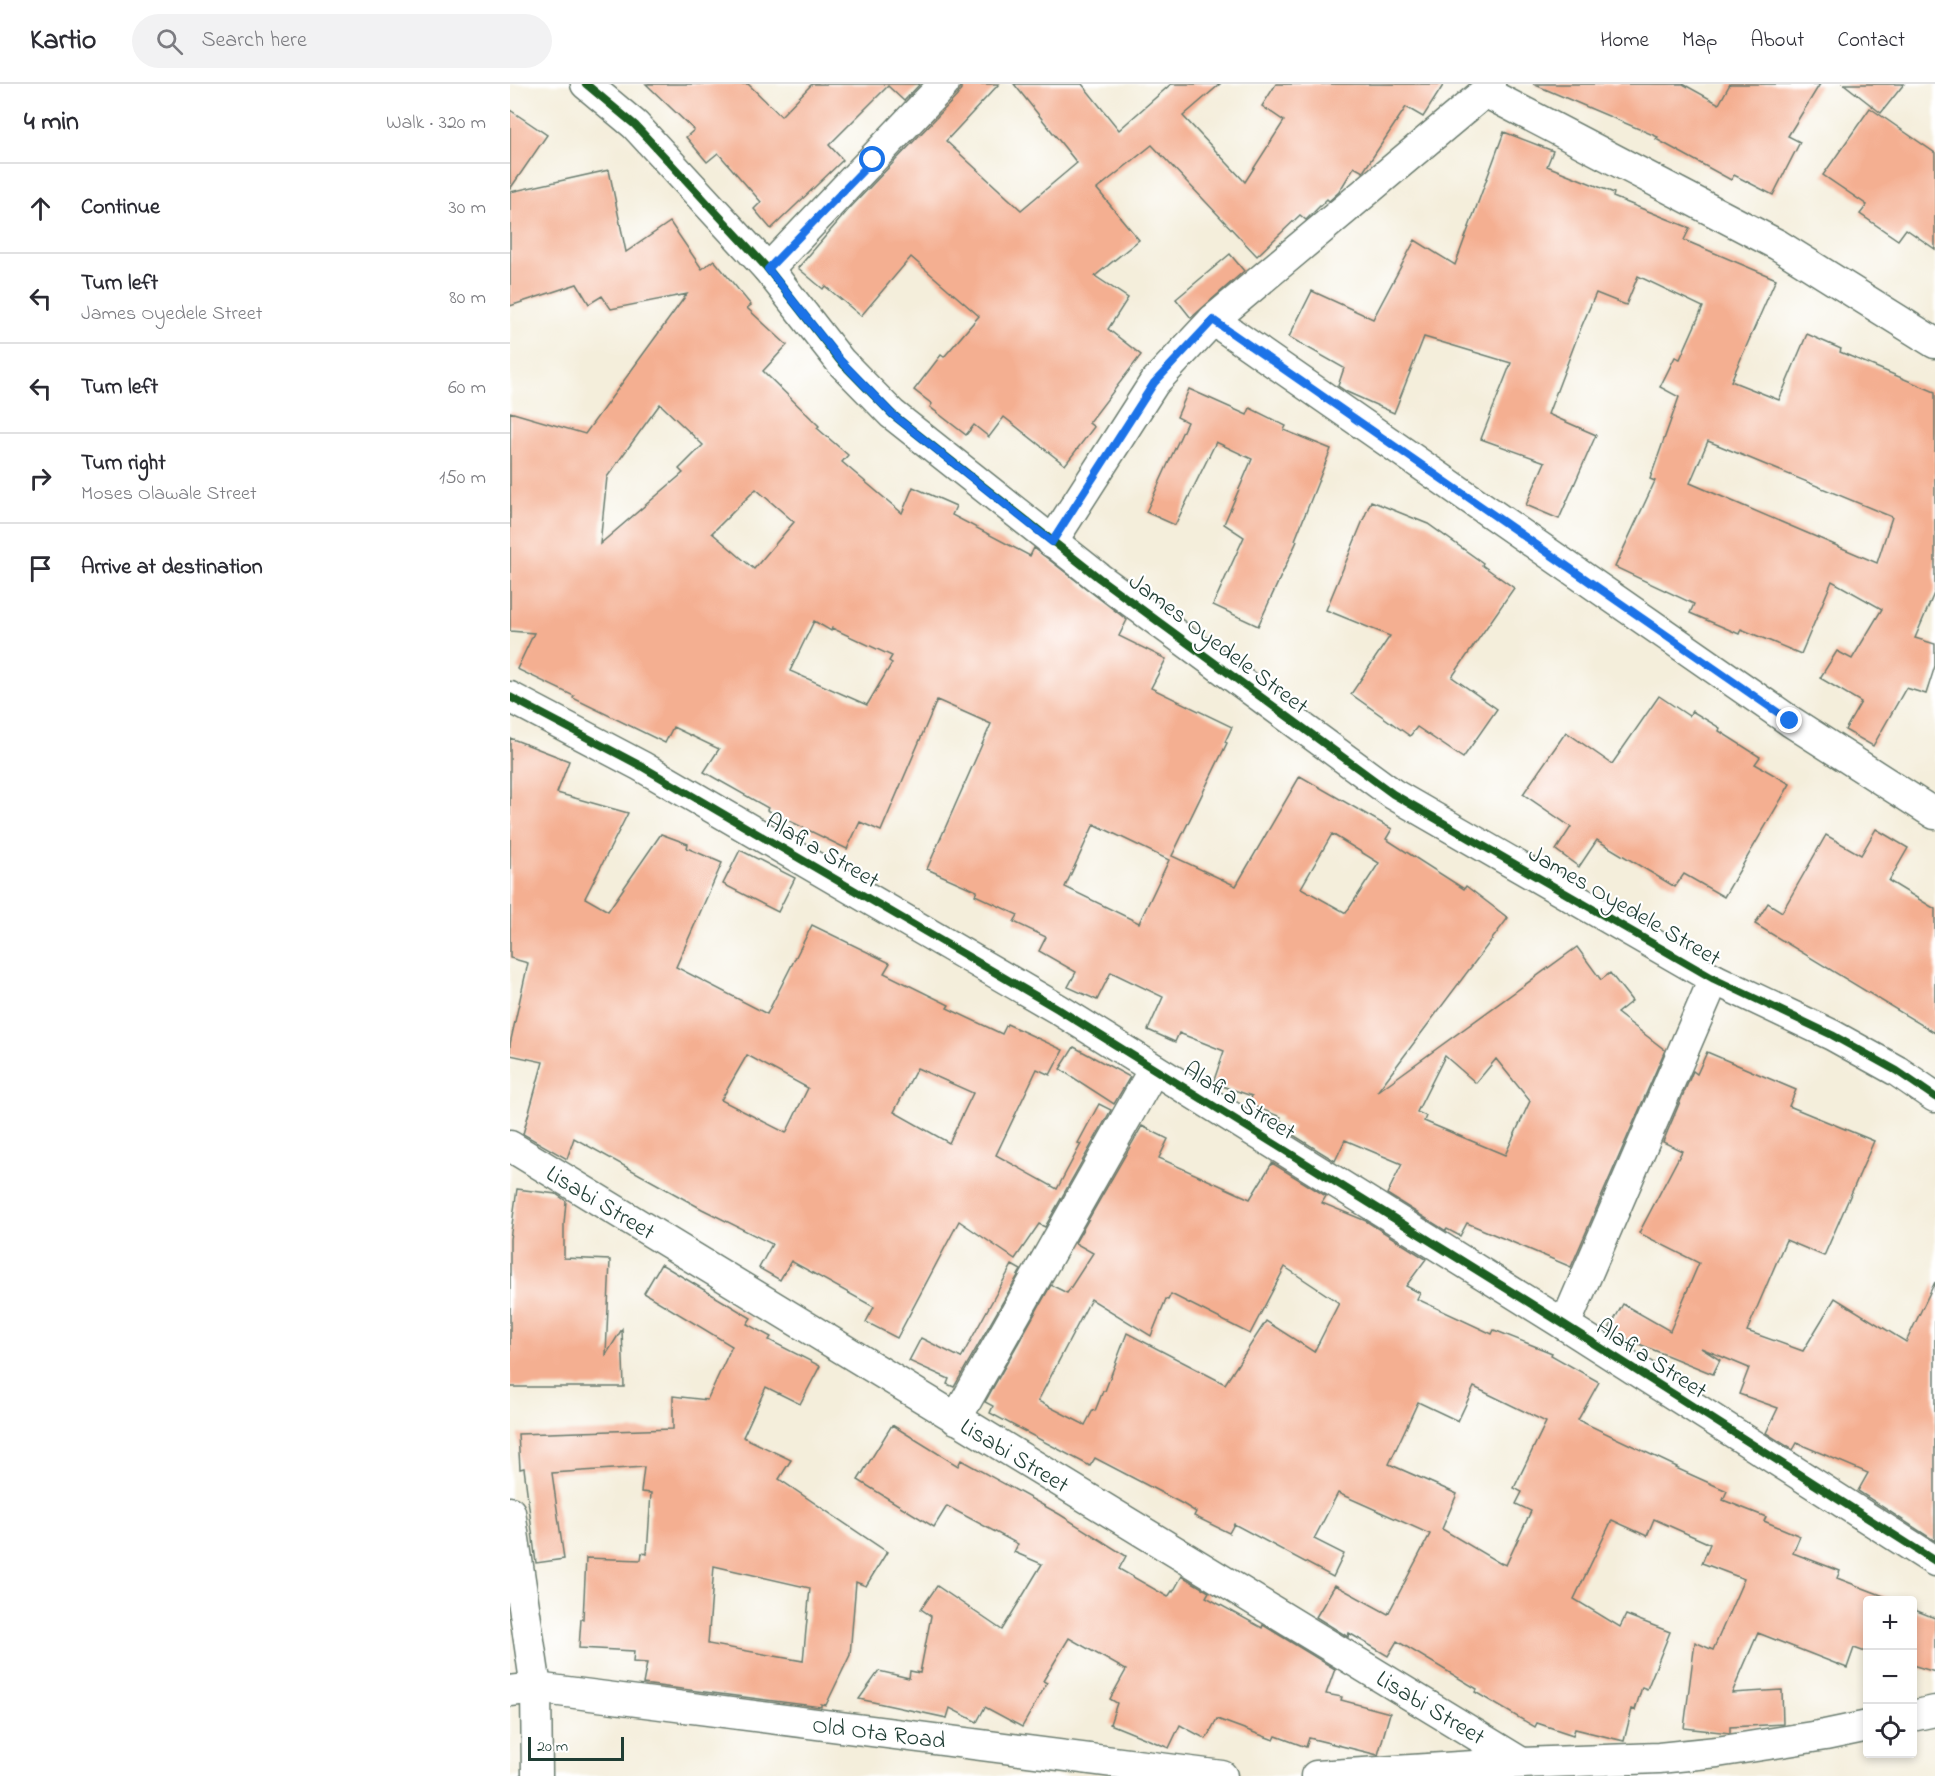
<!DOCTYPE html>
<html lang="en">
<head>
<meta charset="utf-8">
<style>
  body { margin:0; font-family:"Indie Flower",sans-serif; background:#f2f2f3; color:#2b2b33 }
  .controls { position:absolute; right:18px; bottom:18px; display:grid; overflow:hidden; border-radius:6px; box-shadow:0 3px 9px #0003 }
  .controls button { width:54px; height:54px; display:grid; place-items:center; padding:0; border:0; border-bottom:2px solid #e1e1e2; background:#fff; color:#2b2b33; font:30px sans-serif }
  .scale { position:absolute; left:18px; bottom:15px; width:96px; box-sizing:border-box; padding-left:6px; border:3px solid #1f3d34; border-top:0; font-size:16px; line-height:21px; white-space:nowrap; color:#1f3d34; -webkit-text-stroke:4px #fff; paint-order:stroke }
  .stop { position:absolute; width:18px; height:18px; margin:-14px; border:4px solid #1a73e8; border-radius:50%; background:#fff }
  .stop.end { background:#1a73e8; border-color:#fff; box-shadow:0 2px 6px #0008 }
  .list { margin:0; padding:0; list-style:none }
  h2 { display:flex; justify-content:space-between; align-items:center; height:78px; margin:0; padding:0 24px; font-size:26px }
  h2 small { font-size:20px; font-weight:400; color:#7c7c81 }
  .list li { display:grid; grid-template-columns:39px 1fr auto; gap:18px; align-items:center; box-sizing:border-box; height:90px; padding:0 24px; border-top:2px solid #e1e1e2 }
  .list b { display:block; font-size:22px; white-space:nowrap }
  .list p { margin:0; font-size:20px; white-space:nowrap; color:#7c7c81 }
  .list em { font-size:20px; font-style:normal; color:#7c7c81 }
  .icon { flex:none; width:33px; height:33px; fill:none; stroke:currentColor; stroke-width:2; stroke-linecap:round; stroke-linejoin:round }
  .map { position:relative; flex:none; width:1425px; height:1692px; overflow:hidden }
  header { display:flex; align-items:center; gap:36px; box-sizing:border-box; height:84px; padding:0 30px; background:#fff; border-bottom:2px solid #e1e1e2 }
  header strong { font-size:28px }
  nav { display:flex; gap:33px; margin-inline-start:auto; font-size:21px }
  .search { width:420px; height:54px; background:#f2f2f3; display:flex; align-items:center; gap:15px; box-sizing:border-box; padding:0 21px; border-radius:33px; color:#7c7c81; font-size:22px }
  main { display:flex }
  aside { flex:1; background:#fff }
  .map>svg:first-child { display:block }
</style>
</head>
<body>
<header>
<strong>Kartio</strong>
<div class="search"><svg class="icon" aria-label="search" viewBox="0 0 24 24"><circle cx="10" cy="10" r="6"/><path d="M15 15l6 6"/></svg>Search here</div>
<nav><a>Home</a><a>Map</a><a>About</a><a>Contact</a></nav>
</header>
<main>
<aside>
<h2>4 min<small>Walk · 320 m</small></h2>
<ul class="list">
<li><svg class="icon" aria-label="ahead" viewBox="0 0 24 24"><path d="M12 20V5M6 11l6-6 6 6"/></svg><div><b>Continue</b></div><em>30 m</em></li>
<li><svg class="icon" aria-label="left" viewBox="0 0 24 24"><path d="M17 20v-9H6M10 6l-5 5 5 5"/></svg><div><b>Turn left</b><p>James Oyedele Street</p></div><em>80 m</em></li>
<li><svg class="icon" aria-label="left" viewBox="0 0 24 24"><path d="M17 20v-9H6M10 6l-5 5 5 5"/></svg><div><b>Turn left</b></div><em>60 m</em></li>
<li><svg class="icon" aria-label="right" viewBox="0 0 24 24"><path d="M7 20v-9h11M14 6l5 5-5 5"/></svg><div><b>Turn right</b><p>Moses Olawale Street</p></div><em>150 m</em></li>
<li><svg class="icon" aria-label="arrive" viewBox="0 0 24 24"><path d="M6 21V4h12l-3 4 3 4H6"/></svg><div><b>Arrive at destination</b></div></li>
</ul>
</aside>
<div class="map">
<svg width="1425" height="1692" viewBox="0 0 1425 1692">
  <rect width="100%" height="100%" fill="#fff"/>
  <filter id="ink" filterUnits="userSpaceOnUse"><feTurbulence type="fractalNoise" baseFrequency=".0167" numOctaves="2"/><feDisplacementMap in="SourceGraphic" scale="12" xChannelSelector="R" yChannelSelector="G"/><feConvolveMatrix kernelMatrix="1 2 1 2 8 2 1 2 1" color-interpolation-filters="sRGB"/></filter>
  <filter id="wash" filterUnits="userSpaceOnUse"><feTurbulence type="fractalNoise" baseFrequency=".008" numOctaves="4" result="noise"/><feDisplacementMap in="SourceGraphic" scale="24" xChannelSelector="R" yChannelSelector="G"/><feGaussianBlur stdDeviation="1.35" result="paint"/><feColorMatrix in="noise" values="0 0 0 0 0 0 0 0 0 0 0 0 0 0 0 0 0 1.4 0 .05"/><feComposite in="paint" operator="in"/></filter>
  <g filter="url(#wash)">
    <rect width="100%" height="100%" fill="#f4eedb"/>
    <g id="blocks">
      <g fill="#f4af91" fill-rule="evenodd">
        <path d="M 136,0 L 238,0 L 271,32 L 302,0 L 410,0 L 394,17 L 378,2 L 319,61 L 333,76 L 261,145 L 244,125 L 251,118 L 208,69 L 197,78 L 176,53 L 184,46 Z"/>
        <path d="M 451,0 L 489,0 L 436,57 L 511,126 L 567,79 L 504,0 L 572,0 L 609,46 L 661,0 L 710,0 L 673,32 L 735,98 L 774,37 L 752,22 L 766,0 L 934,0 L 913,33 L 896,23 L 853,88 L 844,83 L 829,108 L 819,117 L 817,115 L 796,136 L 790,131 L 747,172 L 642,61 L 587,105 L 629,156 L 585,192 L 618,214 L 598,245 L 631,271 L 579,339 L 584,343 L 555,381 L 494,333 L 479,353 L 464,341 L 456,351 L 420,323 L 422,320 L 404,306 L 431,271 L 434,273 L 469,232 L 401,173 L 351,232 L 315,202 L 313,205 L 288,184 L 339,125 L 447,12 L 451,5 Z"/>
        <path d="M 1023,0 L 1173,0 L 1209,20 L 1220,0 L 1310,0 L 1278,52 L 1290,58 L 1263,111 L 1224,91 L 1221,96 L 1146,55 L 1148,53 Z"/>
        <path d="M 1334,0 L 1394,0 L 1371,29 Z"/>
        <path d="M 1360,24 L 1425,69 L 1425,165 L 1396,145 L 1388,156 L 1350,130 L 1357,121 L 1313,91 Z"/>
        <path d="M 0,26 L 37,51 L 0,105 Z"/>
        <path d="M 994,48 L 1043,67 L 1037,82 L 1104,109 L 1103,113 L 1180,144 L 1174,156 L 1266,195 L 1221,297 L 1269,316 L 1297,250 L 1331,265 L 1330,268 L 1425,308 L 1425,507 L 1405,554 L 1425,560 L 1425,582 L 1416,610 L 1396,604 L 1363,662 L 1335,646 L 1351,618 L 1310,594 L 1327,567 L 1342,575 L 1372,525 L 1322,497 L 1291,570 L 1231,545 L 1229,550 L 1180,529 L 1184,520 L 1105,483 L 1145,397 L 1140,395 L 1169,313 L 1150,303 L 1165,273 L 1170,275 L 1193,223 L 1128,192 L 1116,221 L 1086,209 L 1070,246 L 1038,330 L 1086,351 L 1049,435 L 1016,421 L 1035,378 L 971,355 L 1001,279 L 914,253 L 884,329 L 837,308 L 828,302 L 834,284 L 779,253 L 802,207 L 863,235 L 905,156 L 945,181 ZM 1198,357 L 1382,433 L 1367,479 L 1180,399 Z"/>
        <path d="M 99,86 L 116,168 L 160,138 L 192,185 L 204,176 L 241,221 L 237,224 L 277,261 L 253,287 L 309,342 L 307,344 L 338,371 L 332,378 L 392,429 L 403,403 L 446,422 L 442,431 L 520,472 L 524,464 L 617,536 L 609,552 L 656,575 L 641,604 L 722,643 L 715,658 L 717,659 L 662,772 L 726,802 L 790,692 L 882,745 L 876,755 L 954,805 L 956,802 L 998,834 L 867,1008 L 1067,863 L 1091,896 L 1100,889 L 1122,917 L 1107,929 L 1155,966 L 1061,1183 L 957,1139 L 950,1152 L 937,1145 L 936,1147 L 877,1110 L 892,1080 L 835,1056 L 825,1077 L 780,1049 L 783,1043 L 769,1036 L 771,1033 L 739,1020 L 742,1012 L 703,999 L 714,967 L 669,949 L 665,958 L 638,946 L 653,913 L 601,888 L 587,916 L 558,903 L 566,888 L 529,867 L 536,853 L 504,838 L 508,831 L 465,811 L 467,807 L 417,785 L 481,640 L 427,616 L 371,747 L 350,738 L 337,765 L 257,726 L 258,724 L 194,688 L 209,665 L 163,643 L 155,659 L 63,614 L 64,612 L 7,585 L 24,549 L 0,547 L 0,328 L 75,350 L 177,210 L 101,225 L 92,212 L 79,220 L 67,200 L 0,222 L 0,108 ZM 150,320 L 193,361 L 169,385 L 173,389 L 90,460 L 97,393 ZM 246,405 L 284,438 L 244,485 L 202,449 ZM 304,537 L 321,547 L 322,544 L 382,572 L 379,577 L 382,579 L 357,621 L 280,587 ZM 584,740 L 659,776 L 629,839 L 555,803 ZM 822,750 L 869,779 L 836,829 L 791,804 ZM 935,972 L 966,999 L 986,975 L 1020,1017 L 995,1071 L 914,1037 L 916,1032 L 907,1028 Z"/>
        <path d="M 720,170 L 734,187 L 681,234 L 666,215 Z"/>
        <path d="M 679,305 L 737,331 L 740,324 L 776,342 L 774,346 L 821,365 L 785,456 L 787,457 L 748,542 L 703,521 L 734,453 L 714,440 L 742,375 L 706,358 L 665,441 L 636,428 L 677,338 L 667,333 Z"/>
        <path d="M 861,417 L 918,440 L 973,479 L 972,481 L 1004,504 L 942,593 L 987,625 L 953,674 L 907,643 L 900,652 L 841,610 L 880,552 L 816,526 Z"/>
        <path d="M 1149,612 L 1179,632 L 1182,627 L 1210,644 L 1209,647 L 1250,673 L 1245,680 L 1280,700 L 1214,813 L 1174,790 L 1165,803 L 1087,756 L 1069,783 L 1046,766 L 1061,743 L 1013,710 L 1056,648 L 1102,680 Z"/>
        <path d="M 0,654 L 59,677 L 47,709 L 118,729 L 75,814 L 98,827 L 151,750 L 178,760 L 177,764 L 212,779 L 166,883 L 257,930 L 302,841 L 380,879 L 374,889 L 439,921 L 437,924 L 492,950 L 497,940 L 553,966 L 540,991 L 527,985 L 486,1071 L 547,1105 L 571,1060 L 568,1059 L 589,1020 L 601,1026 L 535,1143 L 529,1140 L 505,1175 L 449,1137 L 387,1254 L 356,1238 L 364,1223 L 281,1177 L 270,1196 L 249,1184 L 262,1160 L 192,1125 L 64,1054 L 57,1075 L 13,1050 L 33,978 L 0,971 L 0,960 L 18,879 L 0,874 ZM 237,971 L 298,1004 L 276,1049 L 211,1016 ZM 407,984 L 463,1009 L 439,1059 L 384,1028 Z"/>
        <path d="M 1366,745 L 1398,764 L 1379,797 L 1425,825 L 1425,949 L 1245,840 L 1258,819 L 1272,828 L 1316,751 L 1351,771 Z"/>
        <path d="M 230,766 L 285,794 L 268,828 L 213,800 Z"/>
        <path d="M 564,963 L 620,993 L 604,1020 L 550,985 Z"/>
        <path d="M 1197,968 L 1286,1006 L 1279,1022 L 1364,1057 L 1314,1172 L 1276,1156 L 1237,1247 L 1293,1267 L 1325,1214 L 1396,1258 L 1425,1198 L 1425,1457 L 1348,1407 L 1358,1389 L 1287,1359 L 1283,1366 L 1256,1349 L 1268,1324 L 1229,1310 L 1239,1284 L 1191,1264 L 1210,1276 L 1203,1290 L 1119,1256 L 1099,1245 L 1113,1220 L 1160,1247 L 1189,1179 L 1129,1149 L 1172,1067 L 1153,1058 L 1183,987 L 1187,990 Z"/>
        <path d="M 632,1042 L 658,1055 L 649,1074 L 740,1115 L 762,1079 L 816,1112 L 812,1119 L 856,1137 L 916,1175 L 896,1202 L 910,1209 L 907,1215 L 982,1250 L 984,1246 L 1042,1269 L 1041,1271 L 1089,1298 L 1068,1336 L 1167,1383 L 1166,1384 L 1217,1407 L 1213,1416 L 1256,1433 L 1254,1437 L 1290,1452 L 1283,1469 L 1330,1487 L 1327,1494 L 1384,1516 L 1358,1516 L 1358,1569 L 1344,1564 L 1337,1584 L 1248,1549 L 1222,1609 L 1272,1606 L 1273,1640 L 1220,1643 L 1220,1649 L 1174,1644 L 1185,1558 L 1203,1566 L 1234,1495 L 1192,1479 L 1200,1460 L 1144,1435 L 1137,1452 L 1102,1436 L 1064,1515 L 1110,1543 L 1116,1531 L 1160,1548 L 1137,1605 L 1132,1603 L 1125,1626 L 1122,1625 L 1114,1657 L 1065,1645 L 1063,1651 L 1027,1639 L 1025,1643 L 965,1608 L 967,1605 L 887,1557 L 878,1572 L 839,1549 L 838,1553 L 806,1533 L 825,1501 L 878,1530 L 920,1450 L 828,1409 L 804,1455 L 834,1470 L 823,1493 L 724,1440 L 719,1449 L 684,1432 L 686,1428 L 673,1420 L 585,1374 L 580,1382 L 480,1329 L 483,1322 L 475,1318 L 541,1201 L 557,1209 L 583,1169 L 565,1159 ZM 775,1183 L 829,1219 L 804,1268 L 756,1237 L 715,1300 L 617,1249 L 595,1307 L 593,1307 L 585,1327 L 583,1326 L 575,1341 L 528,1317 L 581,1215 L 641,1252 L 656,1215 L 658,1216 L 661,1210 L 740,1250 ZM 964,1303 L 1036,1338 L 1004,1404 L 1012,1408 L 1006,1420 L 1021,1427 L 996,1481 L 991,1479 L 991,1480 L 932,1445 L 947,1410 L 879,1380 L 908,1318 L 948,1337 Z"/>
        <path d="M 7,1105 L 46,1110 L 56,1117 L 54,1140 L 54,1174 L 100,1176 L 96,1271 L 112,1245 L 114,1303 L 0,1303 L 0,1155 Z"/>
        <path d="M 151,1180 L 241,1234 L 237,1240 L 261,1253 L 259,1256 L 310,1282 L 290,1320 L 256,1303 L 233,1353 L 281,1376 L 269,1395 L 377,1468 L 356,1502 L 346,1498 L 340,1571 L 316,1621 L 311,1620 L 311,1623 L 133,1600 L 137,1579 L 123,1578 L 124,1567 L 69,1564 L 71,1535 L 73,1535 L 76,1474 L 131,1476 L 132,1469 L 137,1470 L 141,1409 L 131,1408 L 134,1383 L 42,1389 L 54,1475 L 26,1479 L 14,1384 L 10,1385 L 8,1350 L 163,1345 L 163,1312 L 197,1316 L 222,1262 L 134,1209 ZM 204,1482 L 300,1504 L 293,1577 L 198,1560 Z"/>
        <path d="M 502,1181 L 511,1186 L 444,1303 L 437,1300 L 439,1295 L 399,1277 L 411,1254 L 451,1274 Z"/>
        <path d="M 382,1341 L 448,1382 L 451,1376 L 549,1430 L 616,1472 L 609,1485 L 658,1513 L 662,1507 L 663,1508 L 672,1492 L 699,1508 L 696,1513 L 752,1544 L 753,1541 L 825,1585 L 816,1610 L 832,1613 L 831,1616 L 880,1629 L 868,1671 L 799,1654 L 796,1663 L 766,1652 L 764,1656 L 707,1635 L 696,1655 L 670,1641 L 659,1664 L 600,1640 L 607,1619 L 600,1615 L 616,1586 L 559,1554 L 533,1597 L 537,1599 L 512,1643 L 475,1623 L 467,1638 L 440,1624 L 437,1634 L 349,1615 L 369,1587 L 399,1594 L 400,1587 L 410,1589 L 421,1532 L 411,1525 L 427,1502 L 492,1546 L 532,1480 L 504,1468 L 508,1460 L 437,1422 L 424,1443 L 348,1396 Z"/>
        <path d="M 1402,1525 L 1425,1534 L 1425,1588 L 1402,1581 Z"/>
      </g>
    </g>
  </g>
  <g filter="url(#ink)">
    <use href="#blocks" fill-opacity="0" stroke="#6a7b6e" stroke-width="1.5"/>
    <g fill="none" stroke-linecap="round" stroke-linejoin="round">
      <g stroke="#6a7b6e" stroke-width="33">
        <g id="minor">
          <path d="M 76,0 L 125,41 L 258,185 L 330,277 L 382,330 L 589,494 L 883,710 L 1204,895 L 1322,951 L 1387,987 L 1425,1013"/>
          <path d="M 975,8 L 1268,161 L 1425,259"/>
          <path d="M 258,185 L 434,0"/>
          <path d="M 703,236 L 1280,637 L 1425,730"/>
          <path d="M 542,458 L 644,299 L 703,236 L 975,8 L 980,0"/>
          <path d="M 0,613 L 131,682 L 548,925 L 1055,1241 L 1425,1477"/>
          <path d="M 0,1062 L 1012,1679"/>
          <path d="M 1055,1241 L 1204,895"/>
          <path d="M 446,1335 L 644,985"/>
          <path d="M 0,1428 L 26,1604 L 27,1692"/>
          <path d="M 0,1607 L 26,1604 L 712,1692"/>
          <path d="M 1402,1632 L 1425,1627"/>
          <path d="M 806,1692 L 1012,1679 L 1149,1674 L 1207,1668 L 1315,1651 L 1358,1642"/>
        </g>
      </g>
      <use href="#minor" stroke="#fff" stroke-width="30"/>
      <g stroke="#fff" stroke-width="11">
        <g id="cycleway">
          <path d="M 76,0 L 125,41 L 258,185 L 330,277 L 382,330 L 589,494 L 883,710 L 1204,895 L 1322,951 L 1387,987 L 1425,1013"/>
          <path d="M 0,613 L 131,682 L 548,925 L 1055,1241 L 1425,1477"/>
        </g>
      </g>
      <use href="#cycleway" stroke="#1b5e20" stroke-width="8"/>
    </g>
  </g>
  <g fill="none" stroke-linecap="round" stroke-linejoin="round" filter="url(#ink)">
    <path stroke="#1a73e8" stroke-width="8" d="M 363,76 L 258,185 L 330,276 L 382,330 L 542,458 L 644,299 L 703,236 L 1280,637"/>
  </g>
  <g text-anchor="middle" stroke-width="4.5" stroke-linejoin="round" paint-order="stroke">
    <g font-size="24" fill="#1f3d34" stroke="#fff">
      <text transform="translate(709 559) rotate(37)" y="8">James Oyedele Street</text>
      <text transform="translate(313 766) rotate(30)" y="8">Alafia Street</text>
      <text transform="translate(1115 821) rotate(30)" y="8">James Oyedele Street</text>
      <text transform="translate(730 1016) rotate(32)" y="8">Alafia Street</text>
      <text transform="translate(91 1118) rotate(31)" y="8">Lisabi Street</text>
      <text transform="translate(1142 1274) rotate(33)" y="8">Alafia Street</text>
      <text transform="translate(505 1371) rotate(31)" y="8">Lisabi Street</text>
      <text transform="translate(921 1623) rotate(31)" y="8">Lisabi Street</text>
      <text transform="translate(369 1648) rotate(7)" y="8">Old Ota Road</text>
    </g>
  </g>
</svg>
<div class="controls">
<button>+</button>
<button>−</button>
<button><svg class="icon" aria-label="locate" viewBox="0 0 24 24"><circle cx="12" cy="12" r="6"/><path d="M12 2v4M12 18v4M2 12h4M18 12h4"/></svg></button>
</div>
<div class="scale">20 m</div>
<div class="stop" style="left:363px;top:76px"></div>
<div class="stop end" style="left:1280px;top:637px"></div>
</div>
</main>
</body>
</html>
